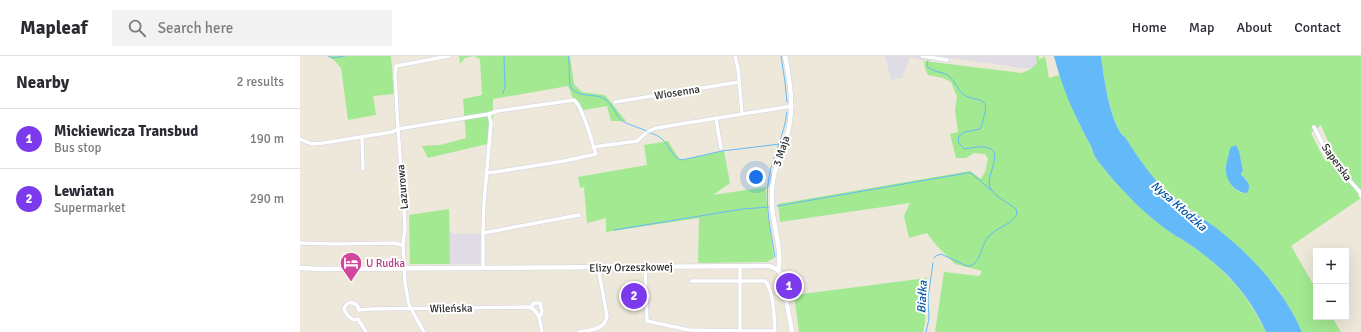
<!DOCTYPE html>
<html lang="en">
<head>
<meta charset="utf-8">
<style>
  body { margin:0; font-family:Signika,sans-serif; background:#f2f2f3; color:#2b2b33 }
  .controls { position:absolute; right:12px; bottom:12px; display:grid; overflow:hidden; border-radius:0px; box-shadow:0 4px 16px #0002 }
  .controls button { width:36px; height:36px; display:grid; place-items:center; padding:0; border:0; border-bottom:1px solid #e1e1e2; background:#fff; color:#2b2b33; font:20px sans-serif }
  .you { position:absolute; left:456px; top:121px; width:14px; height:14px; margin:-10px; border:3px solid #fff; border-radius:50%; background:#1a73e8; box-shadow:0 0 0 6px #1a73e833 }
  .badge { display:grid; place-items:center; width:26px; height:26px; border-radius:50%; background:#7c3aed; color:#fff; font-size:13px; font-weight:700 }
  .pin { position:absolute; translate:-50% -50%; border:2px solid #fff; box-shadow:0 1px 4px #0006 }
  .list { margin:0; padding:0; list-style:none }
  h2 { display:flex; justify-content:space-between; align-items:center; height:52px; margin:0; padding:0 16px; font-size:17px }
  h2 small { font-size:13px; font-weight:400; color:#7c7c81 }
  .list li { display:grid; grid-template-columns:26px 1fr auto; gap:12px; align-items:center; box-sizing:border-box; height:60px; padding:0 16px; border-top:1px solid #e1e1e2 }
  .list b { display:block; font-size:15px; white-space:nowrap }
  .list p { margin:0; font-size:13px; white-space:nowrap; color:#7c7c81 }
  .list em { font-size:13px; font-style:normal; color:#7c7c81 }
  .icon { flex:none; width:22px; height:22px; fill:none; stroke:currentColor; stroke-width:2; stroke-linecap:round; stroke-linejoin:round }
  .map { position:relative; flex:none; width:1061px; height:276px; overflow:hidden }
  header { display:flex; align-items:center; gap:24px; box-sizing:border-box; height:56px; padding:0 20px; background:#fff; border-bottom:1px solid #e1e1e2 }
  header strong { font-size:19px }
  nav { display:flex; gap:22px; margin-inline-start:auto; font-size:14px }
  .search { width:280px; height:36px; background:#f2f2f3; display:flex; align-items:center; gap:10px; box-sizing:border-box; padding:0 14px; border-radius:0px; color:#7c7c81; font-size:15px }
  main { display:flex }
  aside { flex:1; background:#fff }
  .map>svg:first-child { display:block }
</style>
</head>
<body>
<header>
<strong>Mapleaf</strong>
<div class="search"><svg class="icon" aria-label="search" viewBox="0 0 24 24"><circle cx="10" cy="10" r="6"/><path d="M15 15l6 6"/></svg>Search here</div>
<nav><a>Home</a><a>Map</a><a>About</a><a>Contact</a></nav>
</header>
<main>
<aside>
<h2>Nearby<small>2 results</small></h2>
<ul class="list">
<li><span class="badge">1</span><div><b>Mickiewicza Transbud</b><p>Bus stop</p></div><em>190 m</em></li>
<li><span class="badge">2</span><div><b>Lewiatan</b><p>Supermarket</p></div><em>290 m</em></li>
</ul>
</aside>
<div class="map">
<svg width="1061" height="276" viewBox="0 0 1061 276">
  <rect width="100%" height="100%" fill="#ede8da"/>
  <g fill="#e0dce5">
    <path d="M 585,0 L 626,0 L 624,5 L 610,1 L 602,22 L 591,24 Z"/>
    <path d="M 642,0 L 736,0 L 737,7 L 731,13 L 643,1 Z"/>
    <path d="M 149,174 L 153,178 L 181,178 L 180,208 L 150,208 Z"/>
  </g>
  <g fill="#a2e992" fill-rule="evenodd">
    <path d="M 28,0 L 91,0 L 94,38 L 73,40 L 76,59 L 48,64 L 41,12 L 35,5 Z"/>
    <path d="M 159,0 L 270,0 L 274,28 L 282,36 L 305,39 L 326,65 L 311,65 L 307,50 L 278,55 L 268,30 L 193,43 L 193,62 L 187,88 L 128,102 L 122,90 L 140,89 L 166,82 L 163,43 L 182,39 L 180,3 L 174,0 L 165,2 L 160,8 Z"/>
    <path d="M 736,0 L 739,0 L 739,4 L 745,0 L 749,22 L 759,19 L 779,68 L 792,92 C 792,100 801,109 806,115 C 824,137 845,157 867,174 C 872,178 878,181 883,184 C 900,195 917,208 930,223 C 945,238 956,257 966,276 L 635,276 L 644,216 L 679,220 L 682,215 L 655,208 L 636,189 L 627,177 L 609,182 L 604,160 L 610,147 L 480,166 L 478,148 L 670,115 L 681,123 L 685,116 L 688,103 L 685,98 L 674,97 L 666,102 L 656,102 L 650,78 L 658,76 L 655,54 L 657,41 L 651,26 L 643,22 L 628,19 L 625,13 L 624,5 L 722,17 L 731,13 L 737,7 Z"/>
    <path d="M 801,0 L 1061,0 L 1061,142 L 991,190 L 1016,233 L 1016,261 L 1032,261 L 1041,276 L 1002,276 L 989,251 L 977,232 L 954,206 L 915,171 L 869,138 L 843,110 L 825,81 C 811,72 803,17 801,0 ZM 1021,69 L 1033,97 L 1024,103 L 1011,77 ZM 936,89 L 939,95 L 943,114 L 941,118 L 947,124 L 948,128 L 942,137 C 923,130 924,104 933,90 Z"/>
    <path d="M 368,85 L 380,104 L 424,95 L 430,127 L 413,139 L 466,131 L 467,153 L 474,202 L 467,206 L 398,207 L 399,162 L 306,176 L 306,162 L 287,167 L 284,131 L 280,132 L 278,121 L 347,109 L 344,89 Z"/>
    <path d="M 149,153 L 150,208 L 110,208 L 109,159 Z"/>
    <path d="M 627,222 L 625,267 L 623,276 L 499,276 L 494,239 Z"/>
  </g>
  <g fill="#64baf9">
    <path d="M 754,0 L 801,0 C 803,17 811,73 825,81 C 838,102 852,122 870,139 C 883,151 900,160 915,171 C 951,199 983,233 1002,276 L 966,276 C 956,253 940,231 922,214 C 910,203 897,193 883,184 C 878,181 872,178 867,174 C 844,157 824,137 806,115 C 801,109 792,99 792,92 C 776,63 762,33 754,0 Z"/>
    <path d="M 936,89 L 939,95 L 943,114 L 941,118 C 945,124 953,127 947,137 C 935,137 925,124 926,112 C 926,107 929,98 930,93 L 931,91 Z"/>
  </g>
  <g fill="none" stroke-linecap="round" stroke-linejoin="round">
    <g stroke="#64baf9" stroke-width="1">
      <path d="M 28,0 L 33,2 L 45,0"/>
      <path d="M 268,0 C 271,10 267,27 272,33 C 280,42 296,37 305,43 C 313,48 316,60 322,65 C 325,67 342,73 347,75"/>
      <path d="M 481,0 L 485,26 L 487,46"/>
      <path d="M 628,4 L 627,10 C 633,17 643,15 649,20 C 655,25 657,33 663,38 C 672,46 689,39 685,57 C 683,62 683,68 680,73 L 665,76 L 659,80 C 657,86 660,90 665,93 C 672,92 677,90 684,91 C 707,93 685,119 690,131 C 693,140 708,146 716,153 L 717,158 C 712,169 697,171 689,180 C 681,189 682,203 671,210 L 667,210 L 641,198 L 636,200 L 634,202"/>
      <path d="M 203,37 L 205,31 L 204,0"/>
      <path d="M 350,77 C 354,78 359,80 362,83 C 369,89 372,102 382,104 L 422,95 L 480,88"/>
      <path d="M 477,150 L 667,117 L 671,117 L 691,134"/>
      <path d="M 314,174 L 443,153 L 469,151"/>
      <path d="M 475,201 C 471,175 464,148 469,121 C 473,98 484,81 487,56"/>
      <path d="M 626,276 L 629,263 L 628,242 L 633,207"/>
    </g>
    <g stroke="#cfd0e4" stroke-width="4.5">
      <g id="minor">
        <path d="M 149,0 L 96,10 L 95,20 L 98,73 L 189,58 L 197,55 L 274,44 C 282,49 292,86 296,98 L 264,105 L 195,116 L 186,117"/>
        <path d="M 435,0 L 438,12 L 442,58"/>
        <path d="M 622,0 L 647,4"/>
        <path d="M 315,46 L 439,26"/>
        <path d="M 416,63 L 421,92"/>
        <path d="M 1014,71 L 1026,95 L 1037,110 L 1060,136 L 1061,140"/>
        <path d="M 349,75 L 356,72 L 492,50"/>
        <path d="M 62,81 L 63,113"/>
        <path d="M 0,83 L 12,88 L 23,87 L 92,76 L 98,73 L 104,153 L 105,171 L 103,189"/>
        <path d="M 293,91 L 337,85 L 346,77"/>
        <path d="M 183,177 L 184,147 L 191,67 L 189,58"/>
        <path d="M 0,187 L 34,188 L 94,187 L 103,189 L 105,227 L 109,249 L 124,276"/>
        <path d="M 345,210 L 347,265 L 389,274 L 440,275"/>
        <path d="M 183,212 L 183,177 L 279,159"/>
        <path d="M 392,225 L 465,225 C 474,234 474,262 475,275 L 440,275 L 440,210"/>
        <path d="M 231,251 L 234,247 L 240,247 L 242,255 L 241,259 L 239,260"/>
        <path d="M 58,263 C 51,266 47,259 44,253 C 46,244 57,245 59,254 L 71,253 L 229,251 C 240,255 240,266 242,276"/>
        <path d="M 58,263 L 66,276"/>
        <path d="M 279,276 C 291,274 305,274 307,260 L 298,211"/>
      </g>
    </g>
    <g stroke="#cfd0e4" stroke-width="5.5">
      <g id="tertiary">
        <path d="M 0,212 L 19,213 L 470,210 L 478,214 L 482,220 L 492,276"/>
        <path d="M 478,214 C 483,198 473,167 472,150 C 471,135 473,119 478,105 C 481,95 485,86 488,76 C 494,50 490,25 485,0"/>
      </g>
    </g>
    <use href="#minor" stroke="#fff" stroke-width="3.5"/>
    <use href="#tertiary" stroke="#fff" stroke-width="4.5"/>
  </g>
  <defs>
    <g id="hotel-pin" transform="scale(1.15)"><path d="M0 17L-7.5 6A9.5 9.5 0 1 1 7.5 6Z" fill="#d1479c" stroke="#fff"/><path d="M-6-4.5h1.5V1H6V5H4.5V3h-9V5H-6ZM-4 0a1.8 1.8 0 1 1 3.6 0ZM.5 0V-2.5h3Q6-2.5 6 0Z" fill="#fff"/></g>
  </defs>
  <g fill-rule="evenodd">
    <use href="#hotel-pin" x="51" y="207"/>
  </g>
  <g text-anchor="middle" stroke-width="4" stroke-linejoin="round" paint-order="stroke">
    <g font-size="11" fill="#2a2a2a" stroke="#fff">
      <text transform="translate(377 36) rotate(-9)" y="4">Wiosenna</text>
      <text transform="translate(481 95) rotate(-72)" y="4">3 Maja</text>
      <text transform="translate(1037 106) rotate(54)" y="4">Saperska</text>
      <text transform="translate(102 131) rotate(-95)" y="4">Lazurowa</text>
      <text transform="translate(331 211) rotate(-1)" y="4">Elizy Orzeszkowej</text>
      <text transform="translate(151 252) rotate(-1)" y="4">Wileńska</text>
    </g>
    <g font-size="11" fill="#b23c85" stroke="#fff" text-anchor="start">
      <text x="66" y="211">U Rudka</text>
    </g>
    <g font-size="12" font-style="italic" fill="#0254a6" stroke="#fff">
      <text transform="translate(879 150) rotate(41)" y="4">Nysa Kłodzka</text>
      <text transform="translate(622 241) rotate(-87)" y="4">Białka</text>
    </g>
  </g>
</svg>
<div class="controls">
<button>+</button>
<button>−</button>
</div>
<div class="you"></div>
<div class="pin badge" style="left:489px;top:230px">1</div>
<div class="pin badge" style="left:334px;top:240px">2</div>
</div>
</main>
</body>
</html>
